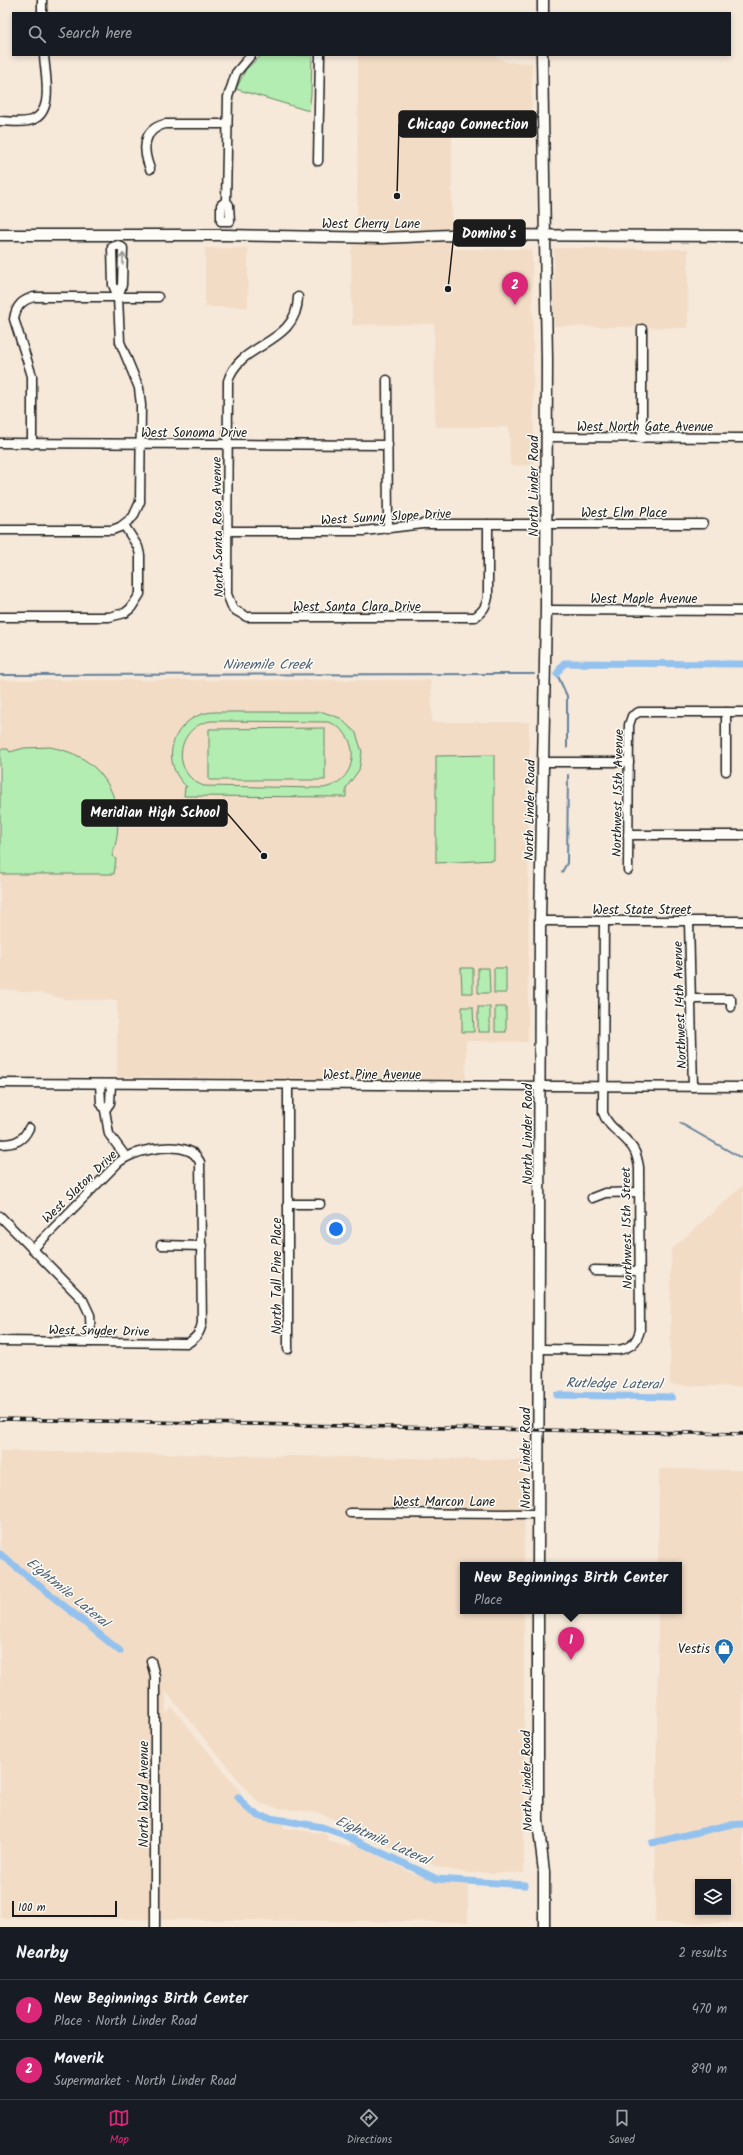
<!DOCTYPE html>
<html lang="en">
<head>
<meta charset="utf-8">
<style>
  body { margin:0; font-family:Kalam,sans-serif; background:#242831; color:#f1f3f6 }
  .controls { position:absolute; right:12px; bottom:12px; display:grid; overflow:hidden; border-radius:0px; box-shadow:0 2px 6px #0003 }
  .controls button { width:36px; height:36px; display:grid; place-items:center; padding:0; border:0; border-bottom:1px solid #363941; background:#171b24; color:#f1f3f6; font:20px sans-serif }
  .scale { position:absolute; left:12px; bottom:10px; width:105px; box-sizing:border-box; padding-left:4px; border:2px solid #1c1c1c; border-top:0; font-size:11px; line-height:14px; white-space:nowrap; color:#1c1c1c; -webkit-text-stroke:3px #fdfcf7; paint-order:stroke }
  .you { position:absolute; left:336px; top:1229px; width:14px; height:14px; margin:-10px; border:3px solid #fff; border-radius:50%; background:#1a73e8; box-shadow:0 0 0 6px #1a73e833 }
  .badge { display:grid; place-items:center; width:26px; height:26px; border-radius:50%; background:#db2777; color:#fff; font-size:13px; font-weight:700 }
  .pin { position:absolute; translate:-50% -33px; filter:drop-shadow(0 1px 2px #0008) }
  .pin::after { content:''; position:absolute; top:21px; width:14px; height:12px; background:inherit; clip-path:polygon(0 0,100% 0,50% 100%) }
  .popup { position:absolute; left:460px; top:1562px; width:222px; height:52px; box-sizing:border-box; display:grid; place-content:center; border-radius:0px; background:#171b24; filter:drop-shadow(0 1px 3px #0005); font-size:13px; white-space:nowrap; color:#9ea1a6 }
  .popup b { font-size:15px; color:#f1f3f6 }
  .popup::after { content:''; position:absolute; left:50%; top:100%; margin-left:-8px; border:8px solid transparent; border-top-color:#171b24 }
  .list { margin:0; padding:0; list-style:none }
  h2 { display:flex; justify-content:space-between; align-items:center; height:52px; margin:0; padding:0 16px; font-size:17px }
  h2 small { font-size:13px; font-weight:400; color:#9ea1a6 }
  .list li { display:grid; grid-template-columns:26px 1fr auto; gap:12px; align-items:center; box-sizing:border-box; height:60px; padding:0 16px; border-top:1px solid #363941 }
  .list b { display:block; font-size:15px; white-space:nowrap }
  .list p { margin:0; font-size:13px; white-space:nowrap; color:#9ea1a6 }
  .list em { font-size:13px; font-style:normal; color:#9ea1a6 }
  .icon { flex:none; width:22px; height:22px; fill:none; stroke:currentColor; stroke-width:2; stroke-linecap:round; stroke-linejoin:round }
  .map { position:relative; flex:none; width:743px; height:1927px; overflow:hidden }
  .search { position:absolute; background:#171b24; box-shadow:0 2px 6px #0003; left:12px; right:12px; top:12px; height:44px; display:flex; align-items:center; gap:10px; box-sizing:border-box; padding:0 14px; border-radius:0px; color:#9ea1a6; font-size:15px }
  .sheet { height:172px; background:#171b24 }
  nav { display:flex; justify-content:space-around; align-items:center; box-sizing:border-box; height:56px; border-top:1px solid #363941; background:#171b24; font-size:11px; color:#9ea1a6 }
  nav a { display:grid; justify-items:center; gap:2px }
  nav .on { color:#db2777 }
  .map>svg:first-child { display:block }
</style>
</head>
<body>
<div class="map">
<svg width="743" height="1927" viewBox="0 0 743 1927">
  <rect width="100%" height="100%" fill="#f6e9da"/>
  <filter id="ink" filterUnits="userSpaceOnUse"><feTurbulence type="fractalNoise" baseFrequency=".025" numOctaves="2"/><feDisplacementMap in="SourceGraphic" scale="8" xChannelSelector="R" yChannelSelector="G"/><feConvolveMatrix kernelMatrix="1 2 1 2 8 2 1 2 1" color-interpolation-filters="sRGB"/></filter>
  <g filter="url(#ink)">
    <g fill="#f2dcc6" fill-rule="evenodd">
      <path d="M 358,55 L 493,55 L 506,62 L 532,63 L 531,123 L 452,123 L 452,249 L 532,249 L 534,465 L 510,466 L 509,427 L 435,427 L 434,324 L 352,325 L 351,251 L 357,226 Z"/>
      <rect x="205" y="248" width="43" height="59"/>
      <path d="M 554,248 L 688,249 L 688,328 L 554,326 Z"/>
      <path d="M 0,680 L 431,680 L 432,722 L 529,722 L 528,1042 L 466,1041 L 466,1080 L 117,1077 L 117,1000 L 69,1000 L 41,993 L 0,989 Z"/>
      <path d="M 743,1185 L 743,1387 L 670,1385 L 671,1250 Z"/>
      <path d="M 0,1451 L 525,1460 L 524,1565 L 463,1565 L 463,1611 L 524,1611 L 524,1873 L 467,1873 L 441,1868 L 392,1849 L 348,1825 L 319,1813 L 278,1808 L 261,1804 L 251,1795 L 166,1692 L 166,1713 L 172,1707 L 241,1792 L 237,1795 L 237,1799 L 252,1815 L 284,1824 L 284,1828 L 322,1833 L 328,1836 L 329,1841 L 350,1847 L 351,1842 L 414,1874 L 468,1881 L 468,1922 L 0,1918 Z"/>
      <path d="M 659,1469 L 743,1470 L 743,1923 L 655,1923 L 658,1611 L 679,1611 L 679,1565 L 658,1565 ZM 698,1882 L 728,1882 L 728,1912 L 698,1912 Z"/>
    </g>
    <g fill="#b3edb1" stroke="#688466" fill-rule="evenodd">
      <path d="M 262,55 L 312,55 L 311,94 L 309,111 L 236,89 L 246,69 Z"/>
      <path d="M 214,712 L 323,712 L 340,718 L 356,733 L 362,752 L 359,770 L 346,788 L 346,797 L 184,796 L 185,787 L 187,787 C 156,760 175,714 214,712 ZM 211,721 L 328,722 C 362,733 360,782 323,788 L 204,786 C 170,774 176,726 211,721 Z"/>
      <path d="M 325,728 L 325,780 L 209,780 L 209,729 Z"/>
      <path d="M 50,747 C 59,749 68,751 76,755 C 115,774 126,817 112,856 L 116,859 L 114,874 L 2,874 L 0,872 L 0,749 L 8,749 L 10,752 L 24,748 Z"/>
      <path d="M 494,755 L 494,860 L 436,863 L 436,756 Z"/>
      <path d="M 461,968 L 473,968 L 473,993 L 462,993 Z"/>
      <path d="M 478,968 L 489,968 L 490,993 L 478,993 Z"/>
      <rect x="494" y="968" width="12" height="25"/>
      <path d="M 462,1007 L 473,1007 L 474,1032 L 462,1032 Z"/>
      <rect x="478" y="1007" width="12" height="25"/>
      <rect x="495" y="1007" width="11" height="25"/>
    </g>
    <g fill="none" stroke-linecap="round" stroke-linejoin="round">
      <g stroke="#64809b" stroke-width="2">
        <path d="M 557,674 L 567,696 L 567,748"/>
        <path d="M 0,675 L 534,674"/>
        <path d="M 562,872 L 567,863 L 568,775"/>
        <path d="M 680,1123 L 743,1159"/>
      </g>
      <g stroke="#94c2ef" stroke-width="7">
        <path d="M 557,674 L 564,663 L 743,664"/>
        <path d="M 557,1395 L 672,1397"/>
        <path d="M 0,1554 L 120,1651"/>
        <path d="M 238,1797 L 247,1808 L 259,1816 L 322,1827 L 344,1835 L 437,1879 L 525,1885"/>
        <path d="M 652,1843 L 728,1825 L 743,1824"/>
      </g>
      <g stroke="#1c1c1c" stroke-width="11">
        <g id="minor">
          <path d="M 42,0 L 42,13"/>
          <path d="M 0,121 C 9,121 19,123 28,121 C 56,116 45,75 44,55"/>
          <path d="M 318,161 L 320,55"/>
          <path d="M 150,169 C 143,151 141,130 165,124 L 227,124"/>
          <path d="M 226,201 L 221,205 L 221,221 L 230,221 L 229,205 L 226,201 L 228,97 L 236,73 L 251,55"/>
          <path d="M 298,297 C 297,346 240,341 228,381 L 227,594 L 233,609 L 247,617 L 475,617 C 483,611 486,607 488,597 L 488,524"/>
          <path d="M 387,380 L 388,529"/>
          <path d="M 546,437 L 743,438"/>
          <path d="M 642,438 L 642,329"/>
          <path d="M 0,443 L 388,445"/>
          <path d="M 32,444 L 32,376 L 14,319 C 16,306 22,300 34,297 L 158,297"/>
          <path d="M 0,530 L 112,530 L 120,527 L 133,517 L 140,502 L 141,405 L 139,388 L 120,342 L 118,297 L 113,285 L 112,247 L 118,245 L 123,248 L 122,285 L 118,297"/>
          <path d="M 228,531 L 364,531 L 423,524 L 703,524"/>
          <path d="M 546,610 L 743,611"/>
          <path d="M 0,617 L 109,617 L 125,613 L 131,608 L 140,594 L 140,555 L 138,547 L 124,525"/>
          <path d="M 544,762 L 629,762"/>
          <path d="M 726,771 L 726,712"/>
          <path d="M 628,835 L 743,835"/>
          <path d="M 628,870 L 629,725 L 632,716 L 639,712 L 743,712"/>
          <path d="M 540,921 L 743,921"/>
          <path d="M 689,921 L 693,1087"/>
          <path d="M 689,999 L 731,999 L 731,1007"/>
          <path d="M 0,1083 L 743,1087"/>
          <path d="M 100,1084 L 101,1103 L 105,1110 L 110,1103 L 111,1084"/>
          <path d="M 105,1110 L 109,1134 L 126,1157"/>
          <path d="M 0,1144 C 15,1144 23,1141 29,1128"/>
          <path d="M 592,1198 L 605,1193 L 639,1192"/>
          <path d="M 288,1204 L 320,1204"/>
          <path d="M 0,1216 L 83,1300 L 90,1315 L 91,1342"/>
          <path d="M 161,1245 L 202,1246"/>
          <path d="M 594,1270 L 639,1271"/>
          <path d="M 0,1341 L 188,1343 C 197,1337 200,1333 202,1323 L 200,1162 C 197,1157 195,1153 189,1151 C 171,1143 134,1150 119,1162 L 33,1249"/>
          <path d="M 288,1349 L 288,1084"/>
          <path d="M 539,1349 L 618,1350 C 631,1348 637,1342 640,1330 L 639,1167 C 638,1162 637,1156 635,1152 C 627,1135 609,1130 603,1113 L 604,921"/>
          <path d="M 350,1513 L 538,1514"/>
          <path d="M 151,1661 L 155,1676 L 155,1927"/>
        </g>
      </g>
      <g stroke="#1c1c1c" stroke-width="13">
        <g id="major">
          <path d="M 543,13 L 543,0"/>
          <path d="M 0,235 L 226,235 L 382,238 L 450,235 L 743,236"/>
          <path d="M 538,1565 L 540,921 L 546,610 L 547,360 L 542,55"/>
          <path d="M 538,1611 L 538,1821 L 544,1872 L 544,1927"/>
        </g>
      </g>
      <use href="#minor" stroke="#fdfcf7" stroke-width="8"/>
      <use href="#major" stroke="#fdfcf7" stroke-width="10"/>
      <g stroke="#1c1c1c" stroke-width="3.5">
        <path id="rail" d="M 0,1419 L 743,1434"/>
      </g>
      <use href="#rail" stroke="#fdfcf7" stroke-width="2" stroke-dasharray="6" stroke-linecap="butt"/>
    </g>
    <defs><path id="oneway-shaft" d="M-6 0H5M1.5-3L5.5 0L1.5 3" fill="none" stroke-width="1.6" stroke-linecap="round" stroke-linejoin="round"/></defs>
    <use stroke="#989794" href="#oneway-shaft" transform="translate(123 259) rotate(-89)"/>
  </g>
  <defs>
    <g id="shop-pin" transform="scale(1)"><path d="M0 17L-7.5 6A9.5 9.5 0 1 1 7.5 6Z" fill="#1f6fb2" stroke="#fdfcf7"/><path d="M-5-2.5h2.3a2.7 3.5 0 0 1 5.4 0H5L5.5 6h-11ZM-1.5-2.5h3a1.5 2.3 0 0 0-3 0Z" fill="#fff"/></g>
  </defs>
  <g fill-rule="evenodd">
    <use href="#shop-pin" x="724" y="1648"/>
  </g>
  <g text-anchor="middle" stroke-width="3" stroke-linejoin="round" paint-order="stroke">
    <g font-size="13" fill="#1c1c1c" stroke="#fdfcf7">
      <text x="371" y="228">West Cherry Lane</text>
      <text x="645" y="431">West North Gate Avenue</text>
      <text x="194" y="437">West Sonoma Drive</text>
      <text transform="translate(533 486) rotate(-90)" y="5">North Linder Road</text>
      <text x="624" y="517">West Elm Place</text>
      <text transform="translate(386 516) rotate(-3)" y="5">West Sunny Slope Drive</text>
      <text transform="translate(217 527) rotate(-91)" y="5">North Santa Rosa Avenue</text>
      <text x="644" y="603">West Maple Avenue</text>
      <text x="357" y="611">West Santa Clara Drive</text>
      <text transform="translate(617 793) rotate(-89)" y="5">Northwest 15th Avenue</text>
      <text transform="translate(529 810) rotate(-89)" y="5">North Linder Road</text>
      <text x="642" y="914">West State Street</text>
      <text transform="translate(679 1005) rotate(-92)" y="5">Northwest 14th Avenue</text>
      <text x="372" y="1079">West Pine Avenue</text>
      <text transform="translate(527 1134) rotate(-90)" y="5">North Linder Road</text>
      <text transform="translate(79 1186) rotate(-44)" y="5">West Slaton Drive</text>
      <text transform="translate(626 1228) rotate(-91)" y="5">Northwest 15th Street</text>
      <text transform="translate(276 1276) rotate(-90)" y="5">North Tall Pine Place</text>
      <text transform="translate(99 1330) rotate(1)" y="5">West Snyder Drive</text>
      <text transform="translate(525 1458) rotate(-90)" y="5">North Linder Road</text>
      <text x="444" y="1506">West Marcon Lane</text>
      <text transform="translate(526 1781) rotate(-91)" y="5">North Linder Road</text>
      <text transform="translate(143 1794) rotate(-90)" y="5">North Ward Avenue</text>
    </g>
    <g font-size="13" fill="#1c1c1c" stroke="#fdfcf7" text-anchor="end">
      <text x="710" y="1653">Vestis</text>
    </g>
    <g font-size="14" font-style="italic" fill="#4c5e70" stroke="#fdfcf7">
      <text x="267" y="669">Ninemile Creek</text>
      <text transform="translate(614 1383) rotate(1)" y="5">Rutledge Lateral</text>
      <text transform="translate(68 1592) rotate(39)" y="5">Eightmile Lateral</text>
      <text transform="translate(383 1840) rotate(24)" y="5">Eightmile Lateral</text>
    </g>
  </g>
  <path fill="none" stroke="#1c1c1c" stroke-width="1.5" d="M397 196L399 124M448 289L454 233M264 856L227 813"/>
  <g fill="#1c1c1c" stroke="#fdfcf7" stroke-width="1.5">
    <circle cx="397" cy="196" r="4"/>
    <circle cx="448" cy="289" r="4"/>
    <circle cx="264" cy="856" r="4"/>
  </g>
  <g fill="#1c1c1c" stroke="#1c1c1c" stroke-width="1.5">
    <rect x="399" y="111" width="137" height="26" rx="4"/>
    <rect x="454" y="220" width="71" height="26" rx="4"/>
    <rect x="82" y="800" width="145" height="26" rx="4"/>
  </g>
  <g font-size="14" text-anchor="middle" font-weight="bold" fill="#fff">
    <text x="468" y="129">Chicago Connection</text>
    <text x="489" y="238">Domino's</text>
    <text x="155" y="817">Meridian High School</text>
  </g>
</svg>
<div class="controls">
<button><svg class="icon" aria-label="layers" viewBox="0 0 24 24"><path d="M12 4l9 5-9 5-9-5zM3 14l9 5 9-5"/></svg></button>
</div>
<div class="scale">100 m</div>
<div class="you"></div>
<div class="pin badge" style="left:571px;top:1660px">1</div>
<div class="popup"><b>New Beginnings Birth Center</b>Place</div>
<div class="pin badge" style="left:515px;top:305px">2</div>
<div class="search"><svg class="icon" aria-label="search" viewBox="0 0 24 24"><circle cx="10" cy="10" r="6"/><path d="M15 15l6 6"/></svg>Search here</div>
</div>
<section class="sheet">
<h2>Nearby<small>2 results</small></h2>
<ul class="list">
<li><span class="badge">1</span><div><b>New Beginnings Birth Center</b><p>Place · North Linder Road</p></div><em>470 m</em></li>
<li><span class="badge">2</span><div><b>Maverik</b><p>Supermarket · North Linder Road</p></div><em>890 m</em></li>
</ul>
</section>
<nav>
<a class="on"><svg class="icon" aria-label="map" viewBox="0 0 24 24"><path d="M3 6l6-2 6 2 6-2v14l-6 2-6-2-6 2zM9 4v14M15 6v14"/></svg>Map</a>
<a><svg class="icon" aria-label="directions" viewBox="0 0 24 24"><path d="M12 3l9 9-9 9-9-9zM9 14v-3h6M13 9l2 2-2 2"/></svg>Directions</a>
<a><svg class="icon" aria-label="saved" viewBox="0 0 24 24"><path d="M7 4h10v16l-5-4-5 4z"/></svg>Saved</a>
</nav>
</body>
</html>
